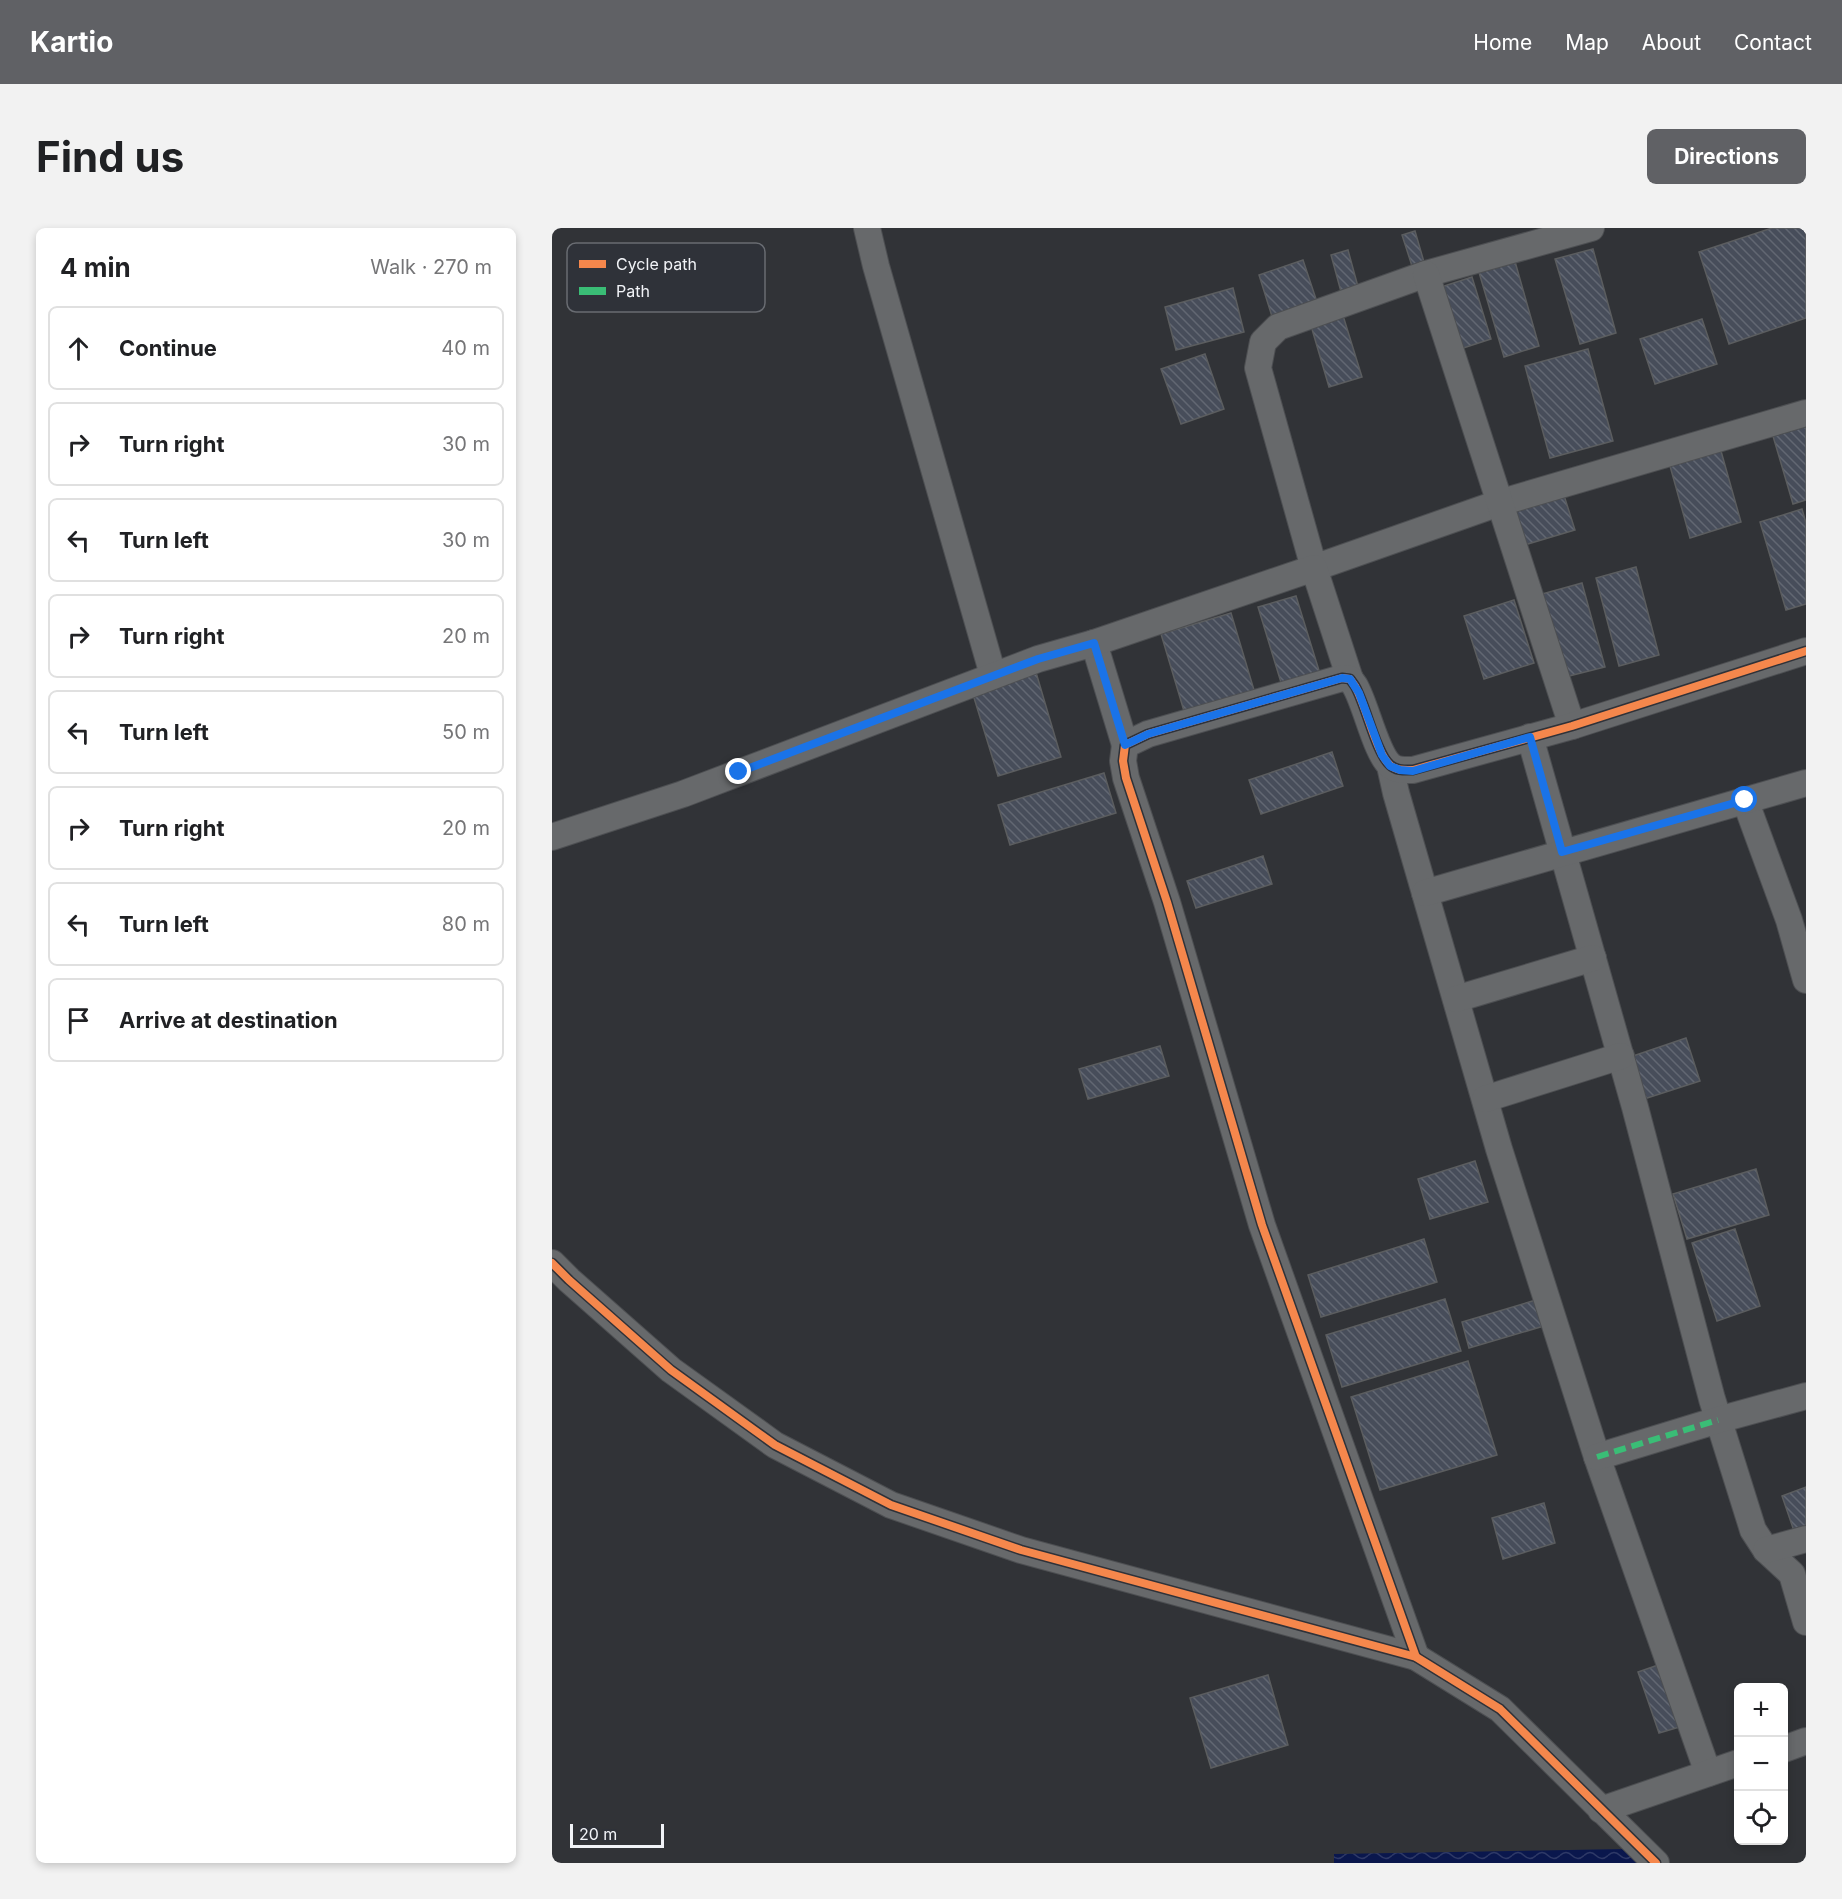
<!DOCTYPE html>
<html lang="en">
<head>
<meta charset="utf-8">
<style>
  body { margin:0; font-family:Inter,sans-serif; background:#f2f2f2; color:#202124 }
  .controls { position:absolute; right:18px; bottom:18px; display:grid; overflow:hidden; border-radius:9px; box-shadow:0 3px 9px #0003 }
  .controls button { width:54px; height:54px; display:grid; place-items:center; padding:0; border:0; border-bottom:2px solid #e0e0e0; background:#fff; color:#202124; font:30px sans-serif }
  .scale { position:absolute; left:18px; bottom:15px; width:94px; box-sizing:border-box; padding-left:6px; border:3px solid #f1f3f7; border-top:0; font-size:16px; line-height:21px; white-space:nowrap; color:#f1f3f7; -webkit-text-stroke:4px #2f3239; paint-order:stroke }
  .stop { position:absolute; width:18px; height:18px; margin:-14px; border:4px solid #1a73e8; border-radius:50%; background:#fff }
  .stop.end { background:#1a73e8; border-color:#fff; box-shadow:0 2px 6px #0008 }
  .list { margin:0; padding:0; list-style:none }
  h2 { display:flex; justify-content:space-between; align-items:center; height:78px; margin:0; padding:0 24px; font-size:26px }
  h2 small { font-size:20px; font-weight:400; color:#757577 }
  .list li { display:grid; grid-template-columns:39px 1fr auto; gap:18px; align-items:center; box-sizing:border-box; height:84px; margin:0 12px 12px; padding:0 12px; border:2px solid #e0e0e0; border-radius:9px }
  .list b { display:block; font-size:22px; white-space:nowrap }
  .list em { font-size:20px; font-style:normal; color:#757577 }
  .icon { flex:none; width:33px; height:33px; fill:none; stroke:currentColor; stroke-width:2; stroke-linecap:round; stroke-linejoin:round }
  .map { position:relative; flex:none; width:1254px; height:1635px; overflow:hidden; border-radius:9px }
  header { display:flex; align-items:center; gap:36px; box-sizing:border-box; height:84px; padding:0 30px; background:#606165; color:#fff }
  header strong { font-size:28px }
  nav { display:flex; gap:33px; margin-inline-start:auto; font-size:21px }
  .intro { display:flex; align-items:center; justify-content:space-between; box-sizing:border-box; height:144px; padding:0 36px }
  h1 { margin:0; font-size:42px }
  .button { padding:15px 27px; border-radius:9px; background:#606165; color:#fff; font-size:21px; font-weight:700 }
  main { display:flex; gap:36px; padding:0 36px }
  aside { flex:1; background:#fff; border-radius:9px; box-shadow:0 3px 9px #0003 }
  .map>svg:first-child { display:block }
</style>
</head>
<body>
<header>
<strong>Kartio</strong>
<nav><a>Home</a><a>Map</a><a>About</a><a>Contact</a></nav>
</header>
<div class="intro"><h1>Find us</h1><a class="button">Directions</a></div>
<main>
<aside>
<h2>4 min<small>Walk · 270 m</small></h2>
<ul class="list">
<li><svg class="icon" aria-label="ahead" viewBox="0 0 24 24"><path d="M12 20V5M6 11l6-6 6 6"/></svg><div><b>Continue</b></div><em>40 m</em></li>
<li><svg class="icon" aria-label="right" viewBox="0 0 24 24"><path d="M7 20v-9h11M14 6l5 5-5 5"/></svg><div><b>Turn right</b></div><em>30 m</em></li>
<li><svg class="icon" aria-label="left" viewBox="0 0 24 24"><path d="M17 20v-9H6M10 6l-5 5 5 5"/></svg><div><b>Turn left</b></div><em>30 m</em></li>
<li><svg class="icon" aria-label="right" viewBox="0 0 24 24"><path d="M7 20v-9h11M14 6l5 5-5 5"/></svg><div><b>Turn right</b></div><em>20 m</em></li>
<li><svg class="icon" aria-label="left" viewBox="0 0 24 24"><path d="M17 20v-9H6M10 6l-5 5 5 5"/></svg><div><b>Turn left</b></div><em>50 m</em></li>
<li><svg class="icon" aria-label="right" viewBox="0 0 24 24"><path d="M7 20v-9h11M14 6l5 5-5 5"/></svg><div><b>Turn right</b></div><em>20 m</em></li>
<li><svg class="icon" aria-label="left" viewBox="0 0 24 24"><path d="M17 20v-9H6M10 6l-5 5 5 5"/></svg><div><b>Turn left</b></div><em>80 m</em></li>
<li><svg class="icon" aria-label="arrive" viewBox="0 0 24 24"><path d="M6 21V4h12l-3 4 3 4H6"/></svg><div><b>Arrive at destination</b></div></li>
</ul>
</aside>
<div class="map">
<svg width="1254" height="1635" viewBox="0 0 1254 1635">
  <defs>
    <pattern id="water-waves" width="16" height="10" patternUnits="userSpaceOnUse" patternTransform="scale(1.5)"><rect width="16" height="10" fill="#0a174d"/><path d="M0 5q4-4 8 0t8 0" fill="none" stroke="#2e3967"/></pattern>
    <pattern id="building-back-hatch" width="6" height="6" patternUnits="userSpaceOnUse" patternTransform="scale(1.5)"><rect width="6" height="6" fill="#474d5a"/><path d="M-1 5l2 2M0 0l6 6M5-1l2 2" fill="none" stroke="#626772"/></pattern>
  </defs>
  <rect width="100%" height="100%" fill="#313337"/>
  <path fill="url(#water-waves)" d="M 1074,1621 L 1086,1635 L 782,1635 L 782,1626 Z"/>
  <g fill="url(#building-back-hatch)" stroke="#5b5d5f" stroke-width="1.5">
    <path d="M 1220,0 L 1254,0 L 1254,90 L 1177,116 L 1147,24 Z"/>
    <path d="M 863,3 L 872,34 L 860,38 L 850,7 Z"/>
    <path d="M 1041,21 L 1064,105 L 1028,116 L 1003,31 Z"/>
    <path d="M 796,22 L 808,66 L 791,71 L 779,27 Z"/>
    <path d="M 962,30 L 987,118 L 952,129 L 926,41 Z"/>
    <path d="M 751,32 L 767,80 L 722,95 L 707,47 Z"/>
    <path d="M 920,49 L 939,111 L 902,123 L 883,61 Z"/>
    <path d="M 681,60 L 692,104 L 624,122 L 613,79 Z"/>
    <path d="M 789,81 L 810,149 L 777,159 L 757,91 Z"/>
    <path d="M 1150,91 L 1165,136 L 1103,156 L 1088,111 Z"/>
    <path d="M 1036,121 L 1061,213 L 998,230 L 973,138 Z"/>
    <path d="M 653,126 L 672,181 L 629,196 L 609,141 Z"/>
    <path d="M 1254,187 L 1254,272 L 1241,276 L 1218,198 Z"/>
    <path d="M 1169,223 L 1189,294 L 1138,310 L 1118,238 Z"/>
    <path d="M 1010,261 L 1023,302 L 969,318 L 957,278 Z"/>
    <path d="M 1250,281 L 1254,295 L 1254,376 L 1234,382 L 1208,294 Z"/>
    <path d="M 1084,339 L 1107,427 L 1067,438 L 1044,350 Z"/>
    <path d="M 1030,355 L 1053,439 L 1013,449 L 990,366 Z"/>
    <path d="M 744,368 L 769,449 L 731,461 L 706,379 Z"/>
    <path d="M 962,372 L 982,435 L 932,451 L 912,388 Z"/>
    <path d="M 679,385 L 702,462 L 632,483 L 609,406 Z"/>
    <path d="M 483,441 L 509,529 L 446,548 L 419,460 Z"/>
    <path d="M 780,524 L 791,558 L 709,586 L 697,552 Z"/>
    <path d="M 552,545 L 564,585 L 458,617 L 446,577 Z"/>
    <path d="M 711,628 L 720,656 L 644,680 L 635,653 Z"/>
    <path d="M 1134,810 L 1148,853 L 1092,871 L 1078,829 Z"/>
    <path d="M 608,818 L 617,848 L 536,871 L 527,841 Z"/>
    <path d="M 923,933 L 936,974 L 878,991 L 866,951 Z"/>
    <path d="M 1204,941 L 1217,987 L 1135,1011 L 1121,966 Z"/>
    <path d="M 1183,1001 L 1208,1078 L 1165,1093 L 1140,1015 Z"/>
    <path d="M 872,1011 L 885,1054 L 769,1089 L 756,1047 Z"/>
    <path d="M 893,1071 L 909,1123 L 790,1159 L 774,1107 Z"/>
    <path d="M 984,1072 L 992,1098 L 917,1120 L 910,1094 Z"/>
    <path d="M 916,1133 L 945,1227 L 828,1262 L 799,1169 Z"/>
    <path d="M 1254,1259 L 1254,1298 L 1242,1303 L 1230,1268 Z"/>
    <path d="M 992,1275 L 1003,1315 L 951,1331 L 940,1290 Z"/>
    <path d="M 1109,1436 L 1131,1498 L 1107,1505 L 1086,1444 Z"/>
    <path d="M 716,1447 L 736,1517 L 659,1540 L 638,1470 Z"/>
  </g>
  <g fill="none" stroke-linecap="round" stroke-linejoin="round">
    <g stroke="#4d4f52" stroke-width="28">
      <g id="minor">
        <path d="M 315,0 L 324,38 L 441,447"/>
        <path d="M 1039,0 L 874,46 L 726,99 L 711,114 L 706,140 L 762,340 L 947,275 L 1254,185"/>
        <path d="M 874,46 L 1020,498"/>
        <path d="M 542,415 L 573,517"/>
        <path d="M 978,509 L 1083,879 L 1160,1171 L 1201,1302 L 1214,1322 L 1240,1346 L 1254,1394"/>
        <path d="M 838,538 L 844,565 L 947,921 L 1045,1229 L 1156,1545"/>
        <path d="M 1193,572 L 1237,692 L 1254,752"/>
        <path d="M 0,609 L 131,566 L 486,431 L 542,415 L 762,340 L 798,451"/>
        <path d="M 873,665 L 1254,555"/>
        <path d="M 904,771 L 1041,730"/>
        <path d="M 933,871 L 1069,828"/>
        <path d="M 0,1035 L 17,1052 L 119,1142 L 223,1217 L 339,1277 L 469,1322 L 864,1429 L 948,1481 L 1104,1635"/>
        <path d="M 1045,1229 L 1166,1192 L 1254,1168"/>
        <path d="M 1214,1322 L 1254,1311"/>
        <path d="M 864,1429 L 710,997 L 615,674 L 574,550 L 571,533 L 573,517 L 596,506 L 790,450 L 798,451 L 803,458 C 814,477 824,525 838,537 C 844,543 853,542 861,542 L 1020,498 L 1254,423"/>
        <path d="M 1232,1521 L 1254,1513"/>
        <path d="M 1049,1582 L 1186,1535"/>
      </g>
    </g>
    <use href="#minor" stroke="#67696b" stroke-width="26"/>
    <path stroke="#3abd76" stroke-width="6" stroke-dasharray="12 6" stroke-linecap="butt" d="M 1045,1229 L 1166,1192"/>
    <g stroke="#2f3239" stroke-width="11">
      <g id="cycleway">
        <path d="M 0,1035 L 17,1052 L 119,1142 L 223,1217 L 339,1277 L 469,1322 L 864,1429 L 948,1481 L 1104,1635"/>
        <path d="M 864,1429 L 710,997 L 615,674 L 574,550 L 571,533 L 573,517 L 596,506 L 790,450 L 798,451 L 803,458 C 814,477 824,525 838,537 C 844,543 853,542 861,542 L 1020,498 L 1254,423"/>
      </g>
    </g>
    <use href="#cycleway" stroke="#f5874c" stroke-width="8"/>
  </g>
  <g fill="none" stroke-linecap="round" stroke-linejoin="round">
    <path stroke="#1a73e8" stroke-width="8" d="M 187,544 L 486,431 L 542,415 L 573,517 L 596,506 L 790,450 L 798,451 L 807,465 L 830,527 L 838,538 L 848,542 L 861,543 L 978,509 L 1010,624 L 1193,572"/>
  </g>
  <rect x="15" y="15" width="198" height="69" rx="9" fill="#2f3239" stroke="#696c72" stroke-width="1.5"/>
  <rect x="27" y="32" width="27" height="8" fill="#f5874c"/>
  <rect x="27" y="59" width="27" height="8" fill="#3abd76"/>
  <g font-size="16" fill="#f1f3f7">
    <text x="64" y="42">Cycle path</text>
    <text x="64" y="69">Path</text>
  </g>
</svg>
<div class="controls">
<button>+</button>
<button>−</button>
<button><svg class="icon" aria-label="locate" viewBox="0 0 24 24"><circle cx="12" cy="12" r="6"/><path d="M12 2v4M12 18v4M2 12h4M18 12h4"/></svg></button>
</div>
<div class="scale">20 m</div>
<div class="stop" style="left:1193px;top:572px"></div>
<div class="stop end" style="left:187px;top:544px"></div>
</div>
</main>
</body>
</html>
